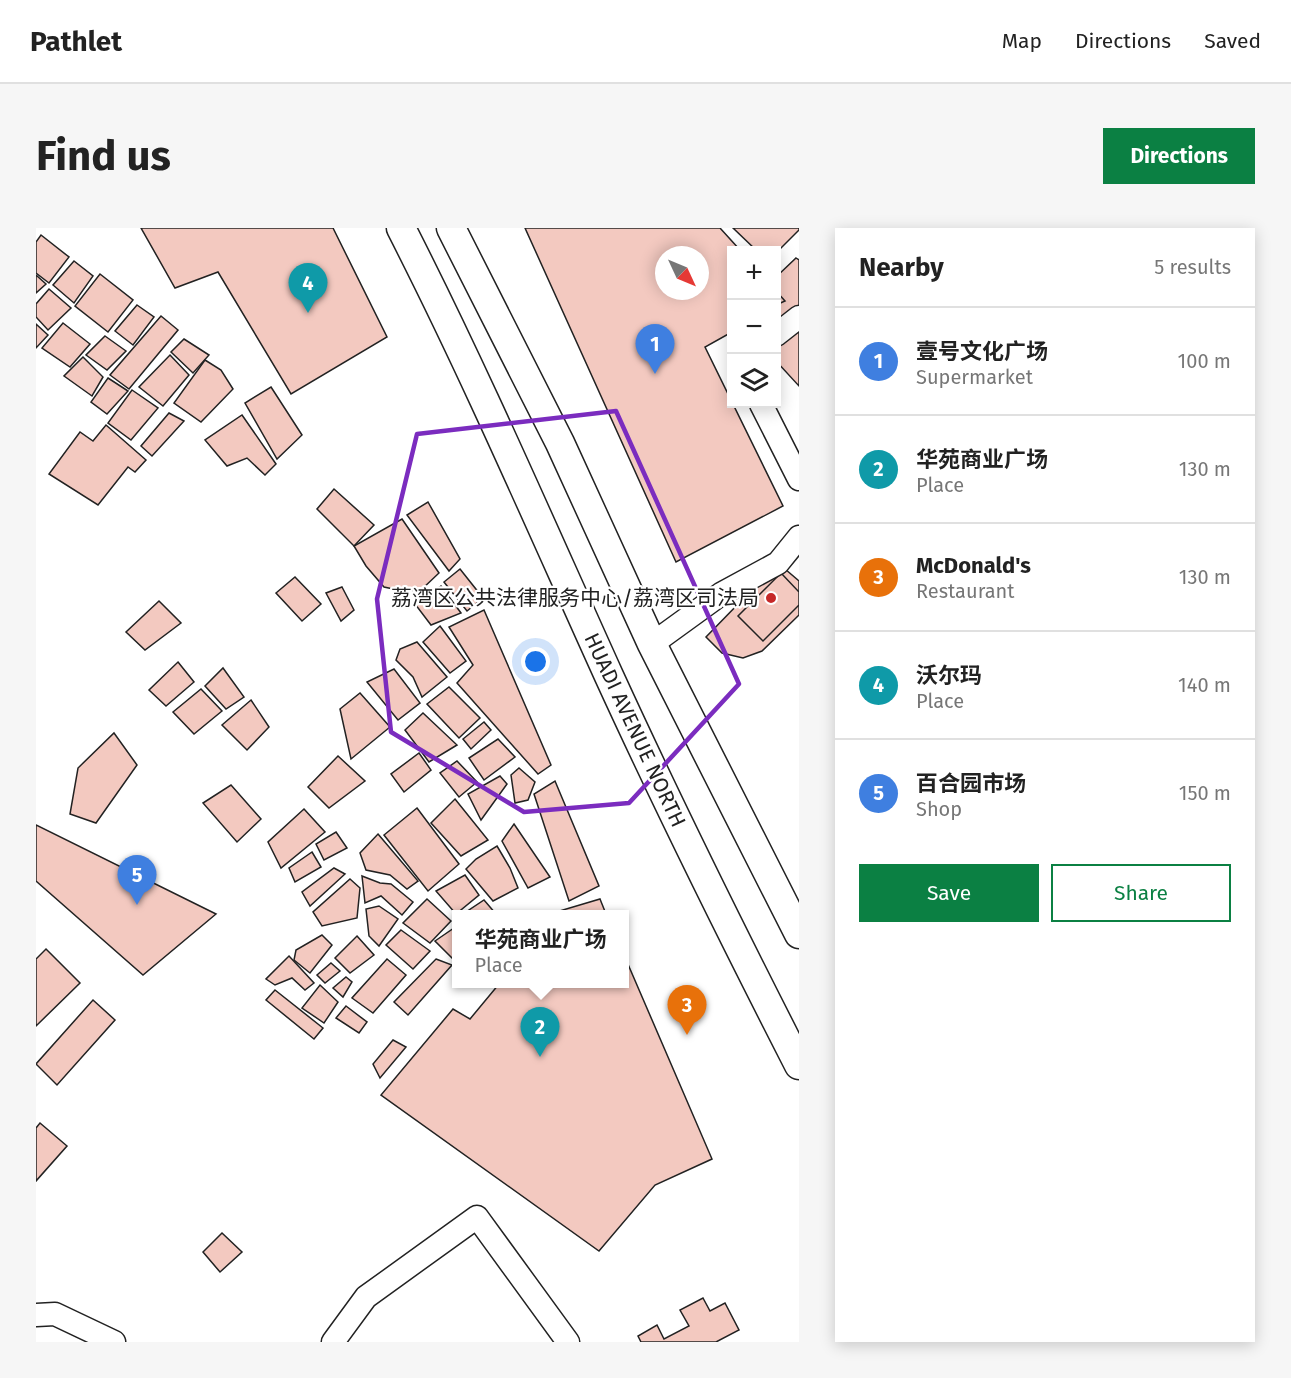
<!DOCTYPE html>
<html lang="en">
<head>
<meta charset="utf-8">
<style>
  body { margin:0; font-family:"Fira Sans","Noto Sans SC",sans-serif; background:#f6f6f6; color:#222 }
  .controls { position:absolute; right:18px; top:18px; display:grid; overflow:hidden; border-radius:0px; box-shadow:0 3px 15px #0003 }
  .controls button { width:54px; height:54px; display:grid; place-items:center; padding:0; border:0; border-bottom:2px solid #e0e0e0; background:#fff; color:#222; font:30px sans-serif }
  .compass { position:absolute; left:619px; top:18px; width:54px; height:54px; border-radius:50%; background:#fff; box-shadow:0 3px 15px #0003; rotate:134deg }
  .you { position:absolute; left:500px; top:434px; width:21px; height:21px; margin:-15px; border:4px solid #fff; border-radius:50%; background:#1a73e8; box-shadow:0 0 0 9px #1a73e833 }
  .badge { display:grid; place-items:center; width:39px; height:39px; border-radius:50%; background:#0b8043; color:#fff; font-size:20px; font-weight:700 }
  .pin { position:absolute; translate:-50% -50px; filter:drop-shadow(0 2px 3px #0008) }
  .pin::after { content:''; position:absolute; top:32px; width:21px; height:18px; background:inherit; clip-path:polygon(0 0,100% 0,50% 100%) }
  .popup { position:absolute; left:416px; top:682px; width:177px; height:78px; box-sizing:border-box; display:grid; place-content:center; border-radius:0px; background:#fff; filter:drop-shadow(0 2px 4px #0005); font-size:20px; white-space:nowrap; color:#767676 }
  .popup b { font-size:22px; color:#222 }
  .popup::after { content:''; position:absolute; left:50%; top:100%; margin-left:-12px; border:12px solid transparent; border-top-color:#fff }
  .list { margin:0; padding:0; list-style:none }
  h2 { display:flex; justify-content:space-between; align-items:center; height:78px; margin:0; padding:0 24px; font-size:26px }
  h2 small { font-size:20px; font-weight:400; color:#767676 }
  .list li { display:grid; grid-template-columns:39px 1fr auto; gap:18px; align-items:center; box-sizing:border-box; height:108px; padding:0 24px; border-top:2px solid #e0e0e0 }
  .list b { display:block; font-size:22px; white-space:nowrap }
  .list p { margin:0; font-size:20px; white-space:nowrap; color:#767676 }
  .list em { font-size:20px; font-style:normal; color:#767676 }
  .actions { display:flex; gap:12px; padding:18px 24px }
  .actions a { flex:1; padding:14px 0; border:2px solid #0b8043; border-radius:0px; text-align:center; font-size:21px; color:#0b8043 }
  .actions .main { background:#0b8043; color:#fff }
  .icon { flex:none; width:33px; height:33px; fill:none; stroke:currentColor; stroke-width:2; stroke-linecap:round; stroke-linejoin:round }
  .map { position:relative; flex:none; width:763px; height:1114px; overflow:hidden; border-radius:0px }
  header { display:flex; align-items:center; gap:36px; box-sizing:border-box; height:84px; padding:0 30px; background:#fff; border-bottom:2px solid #e0e0e0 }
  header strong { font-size:28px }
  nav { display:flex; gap:33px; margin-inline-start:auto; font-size:21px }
  .intro { display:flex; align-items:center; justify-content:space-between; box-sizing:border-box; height:144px; padding:0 36px }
  h1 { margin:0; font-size:42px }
  .button { padding:15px 27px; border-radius:0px; background:#0b8043; color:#fff; font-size:21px; font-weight:700 }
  main { display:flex; gap:36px; padding:0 36px }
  aside { flex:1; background:#fff; border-radius:0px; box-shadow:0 3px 15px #0003 }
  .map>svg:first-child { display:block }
</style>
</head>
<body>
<header>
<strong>Pathlet</strong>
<nav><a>Map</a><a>Directions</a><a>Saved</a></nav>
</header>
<div class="intro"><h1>Find us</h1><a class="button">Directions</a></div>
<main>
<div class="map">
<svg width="763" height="1114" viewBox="0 0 763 1114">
  <rect width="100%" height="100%" fill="#fff"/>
  <g fill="#f3c9c0" stroke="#222" stroke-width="1.5" fill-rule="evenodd">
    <path d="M 105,0 L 297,0 L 351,109 L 255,166 L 182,44 L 139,60 Z"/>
    <path d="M 489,0 L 684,0 L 704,22 L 696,22 L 696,104 L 669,119 L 747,278 L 640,334 ZM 628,27 L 664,27 L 664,63 L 628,63 Z"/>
    <path d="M 697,0 L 763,0 L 763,2 L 740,25 L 740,22 L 720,22 Z"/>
    <path d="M 5,7 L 33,29 L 13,55 L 0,45 L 0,14 Z"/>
    <path d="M 760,30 L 763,32 L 763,158 L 740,133 L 740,49 Z"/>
    <path d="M 38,33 L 57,48 L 38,75 L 17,57 Z"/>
    <path d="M 64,46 L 97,72 L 72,104 L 39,78 Z"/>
    <path d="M 0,47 L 10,56 L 0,65 Z"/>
    <path d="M 13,61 L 35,80 L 12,102 L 0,89 L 0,76 Z"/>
    <path d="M 740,63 L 749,73 L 740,77 Z"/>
    <path d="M 101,77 L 118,89 L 97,117 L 79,103 Z"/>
    <path d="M 125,88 L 142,102 L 93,161 L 74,147 Z"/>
    <path d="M 27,95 L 54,116 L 34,139 L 6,120 Z"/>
    <path d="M 0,96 L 12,107 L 0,120 Z"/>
    <path d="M 69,108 L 90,123 L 71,142 L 50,127 Z"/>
    <path d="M 148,111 L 173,127 L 157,145 L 135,124 Z"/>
    <path d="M 134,127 L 153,147 L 127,178 L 103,159 Z"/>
    <path d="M 47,129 L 67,149 L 56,168 L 28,148 Z"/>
    <path d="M 169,132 L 185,142 L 197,161 L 165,194 L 138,175 Z"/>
    <path d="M 72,150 L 92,163 L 71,186 L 55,174 Z"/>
    <path d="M 235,159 L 266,207 L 241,231 L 209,175 Z"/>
    <path d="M 96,162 L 122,180 L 95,212 L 72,195 Z"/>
    <path d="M 133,185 L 148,193 L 116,228 L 105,218 Z"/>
    <path d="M 206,187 L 240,236 L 229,247 L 211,230 L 191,238 L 169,212 Z"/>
    <path d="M 70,197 L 110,232 L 99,244 L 92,239 L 62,277 L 13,246 L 44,204 L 57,213 Z"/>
    <path d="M 298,261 L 338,297 L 318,318 L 281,281 Z"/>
    <path d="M 392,274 L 424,331 L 413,343 L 371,287 Z"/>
    <path d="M 366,291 L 403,345 L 385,362 L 367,363 L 348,359 L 330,338 L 318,318 Z"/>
    <path d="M 742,335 L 763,353 L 763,387 L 726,423 L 707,430 L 686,425 L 670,409 Z"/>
    <path d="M 424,341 L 447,370 L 431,383 L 408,354 Z"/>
    <path d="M 745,345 L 763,364 L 763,377 L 727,413 L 702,388 Z"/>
    <path d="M 259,349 L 285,376 L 266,393 L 240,365 Z"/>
    <path d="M 405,358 L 425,385 L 395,397 L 379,376 Z"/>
    <path d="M 306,359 L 318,382 L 305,393 L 290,365 Z"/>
    <path d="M 123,373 L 145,395 L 109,422 L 90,404 Z"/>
    <path d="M 448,382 L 515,537 L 502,546 L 421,455 L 437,437 L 413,399 Z"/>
    <path d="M 404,398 L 430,433 L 414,445 L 387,414 Z"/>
    <path d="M 381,414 L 411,449 L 386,469 L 377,449 L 360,432 L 364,421 Z"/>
    <path d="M 142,434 L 158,454 L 130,478 L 113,462 Z"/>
    <path d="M 187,440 L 208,469 L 190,481 L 169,458 Z"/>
    <path d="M 358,441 L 384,475 L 362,492 L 331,454 Z"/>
    <path d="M 413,459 L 444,490 L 423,510 L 391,476 Z"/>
    <path d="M 165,461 L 186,483 L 158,506 L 137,484 Z"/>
    <path d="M 324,465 L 354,499 L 315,531 L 304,481 Z"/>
    <path d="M 215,472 L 233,499 L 211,522 L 186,497 Z"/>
    <path d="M 387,485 L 421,517 L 393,534 L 369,502 Z"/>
    <path d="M 448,494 L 455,502 L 435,521 L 427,511 Z"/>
    <path d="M 78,505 L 101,537 L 60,595 L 34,586 L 42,540 Z"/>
    <path d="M 462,511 L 479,529 L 448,552 L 433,530 Z"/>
    <path d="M 383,525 L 395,542 L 368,564 L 355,546 Z"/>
    <path d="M 302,528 L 329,553 L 293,580 L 272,559 Z"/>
    <path d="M 421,533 L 441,554 L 423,569 L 404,545 Z"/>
    <path d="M 483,540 L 499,554 L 492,572 L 479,575 L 475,547 Z"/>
    <path d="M 464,548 L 471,556 L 445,592 L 432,566 Z"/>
    <path d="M 519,553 L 563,658 L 533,673 L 498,566 Z"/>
    <path d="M 195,557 L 225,591 L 201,614 L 167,575 Z"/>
    <path d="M 419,571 L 452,612 L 425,628 L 395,595 Z"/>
    <path d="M 381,580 L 423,636 L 392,663 L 348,607 Z"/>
    <path d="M 268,581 L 289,604 L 245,640 L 232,614 Z"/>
    <path d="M 478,596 L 514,649 L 492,660 L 466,613 Z"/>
    <path d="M 0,597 L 180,686 L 107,747 L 0,653 Z"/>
    <path d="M 300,604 L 311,620 L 288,632 L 280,616 Z"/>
    <path d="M 342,606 L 382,653 L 371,661 L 354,647 L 330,642 L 324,625 Z"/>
    <path d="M 461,618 L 474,640 L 482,660 L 457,673 L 430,641 L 440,631 Z"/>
    <path d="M 276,624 L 285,639 L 259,654 L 253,640 Z"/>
    <path d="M 298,640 L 309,646 L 274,678 L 266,664 Z"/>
    <path d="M 429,647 L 443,667 L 420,686 L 400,663 Z"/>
    <path d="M 326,648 L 344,655 L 355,656 L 377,674 L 366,687 L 345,668 L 329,675 Z"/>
    <path d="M 314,651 L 324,660 L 321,690 L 286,698 L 277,684 Z"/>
    <path d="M 391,671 L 415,693 L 394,715 L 367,695 Z"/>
    <path d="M 564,671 L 570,686 L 520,686 L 520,684 Z"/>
    <path d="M 448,672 L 460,686 L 427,686 Z"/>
    <path d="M 343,678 L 362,691 L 343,718 L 333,708 L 330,681 Z"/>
    <path d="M 418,700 L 420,703 L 420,734 L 399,713 Z"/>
    <path d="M 365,702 L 394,723 L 377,741 L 350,717 Z"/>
    <path d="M 286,707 L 296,717 L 274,745 L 258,732 L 260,722 Z"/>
    <path d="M 321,708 L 338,727 L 314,745 L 299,730 Z"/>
    <path d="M 10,721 L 44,755 L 0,798 L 0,731 Z"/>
    <path d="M 588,727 L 676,931 L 619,957 L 563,1023 L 345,867 L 417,781 L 434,791 L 463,756 L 588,756 Z"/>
    <path d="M 253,728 L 278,755 L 269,762 L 256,750 L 239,757 L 230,751 Z"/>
    <path d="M 351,731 L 370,747 L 337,785 L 316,770 Z"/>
    <path d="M 400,731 L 416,737 L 372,787 L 358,774 Z"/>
    <path d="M 295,735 L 304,743 L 289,755 L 281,747 Z"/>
    <path d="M 310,749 L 316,754 L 307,769 L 297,760 Z"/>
    <path d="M 284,757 L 302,774 L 288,795 L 266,780 Z"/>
    <path d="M 239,762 L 287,800 L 278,811 L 230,772 Z"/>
    <path d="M 57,772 L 79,792 L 21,857 L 0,836 Z"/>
    <path d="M 310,778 L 331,794 L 323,805 L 300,790 Z"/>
    <path d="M 357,812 L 370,819 L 344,850 L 337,836 Z"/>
    <path d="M 4,895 L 31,918 L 0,953 L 0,900 Z"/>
    <path d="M 186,1005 L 206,1024 L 184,1044 L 167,1024 Z"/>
    <path d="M 667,1070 L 674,1083 L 689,1075 L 703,1102 L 680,1114 L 605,1114 L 602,1108 L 621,1097 L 628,1111 L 653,1098 L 644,1082 Z"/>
  </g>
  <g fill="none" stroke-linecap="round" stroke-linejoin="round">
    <g stroke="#222" stroke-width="25">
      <g id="minor">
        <path d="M 740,107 L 763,89"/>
        <path d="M 725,176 L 763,251"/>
        <path d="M 616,416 L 685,366 L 742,335 L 763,309"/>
        <path d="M 0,1087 L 19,1086 L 78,1114"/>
        <path d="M 297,1114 L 330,1069 L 441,989 L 532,1114"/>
      </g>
    </g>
    <g stroke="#222" stroke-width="31">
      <g id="major">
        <path d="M 365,0 C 440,147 505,298 573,448 C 633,579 697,708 763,837"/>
        <path d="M 415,0 L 524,215 L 616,416 L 763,706"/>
      </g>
    </g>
    <use href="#minor" stroke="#fff" stroke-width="22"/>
    <use href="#major" stroke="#fff" stroke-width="28"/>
  </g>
  <path fill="none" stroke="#7b2cbf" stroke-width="4.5" stroke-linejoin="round" d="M 580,183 L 703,456 L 593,575 L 488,584 L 355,504 L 341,371 L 381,206 Z"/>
  <circle fill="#c62828" stroke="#fff" stroke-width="2" cx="735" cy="370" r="6"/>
  <g text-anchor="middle" stroke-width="4.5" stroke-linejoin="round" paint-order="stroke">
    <g font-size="21" fill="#222" stroke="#fff" text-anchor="end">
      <text x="723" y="377">荔湾区公共法律服务中心/荔湾区司法局</text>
    </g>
    <g font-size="21" fill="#222" stroke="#fff">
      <text transform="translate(599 502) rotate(65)" y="7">HUADI AVENUE NORTH</text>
    </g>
  </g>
</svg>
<div class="controls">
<button>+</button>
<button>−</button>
<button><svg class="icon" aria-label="layers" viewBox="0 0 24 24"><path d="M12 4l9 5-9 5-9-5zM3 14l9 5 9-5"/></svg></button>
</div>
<svg class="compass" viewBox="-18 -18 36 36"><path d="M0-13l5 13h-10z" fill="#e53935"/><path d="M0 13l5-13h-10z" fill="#767676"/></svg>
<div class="you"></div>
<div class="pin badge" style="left:619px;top:146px;background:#3f7fe0">1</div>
<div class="pin badge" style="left:504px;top:829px;background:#0f9aa8">2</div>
<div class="popup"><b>华苑商业广场</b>Place</div>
<div class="pin badge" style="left:651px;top:807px;background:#e8710a">3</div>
<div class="pin badge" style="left:272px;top:85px;background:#0f9aa8">4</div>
<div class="pin badge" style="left:101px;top:677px;background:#3f7fe0">5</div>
</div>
<aside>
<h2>Nearby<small>5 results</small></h2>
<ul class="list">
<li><span class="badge" style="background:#3f7fe0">1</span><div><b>壹号文化广场</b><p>Supermarket</p></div><em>100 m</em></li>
<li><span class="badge" style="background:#0f9aa8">2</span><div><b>华苑商业广场</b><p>Place</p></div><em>130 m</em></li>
<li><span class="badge" style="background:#e8710a">3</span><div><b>McDonald's</b><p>Restaurant</p></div><em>130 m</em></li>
<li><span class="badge" style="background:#0f9aa8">4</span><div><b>沃尔玛</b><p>Place</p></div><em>140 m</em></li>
<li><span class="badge" style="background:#3f7fe0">5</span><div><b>百合园市场</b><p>Shop</p></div><em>150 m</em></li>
</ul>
<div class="actions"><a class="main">Save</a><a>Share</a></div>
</aside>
</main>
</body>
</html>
